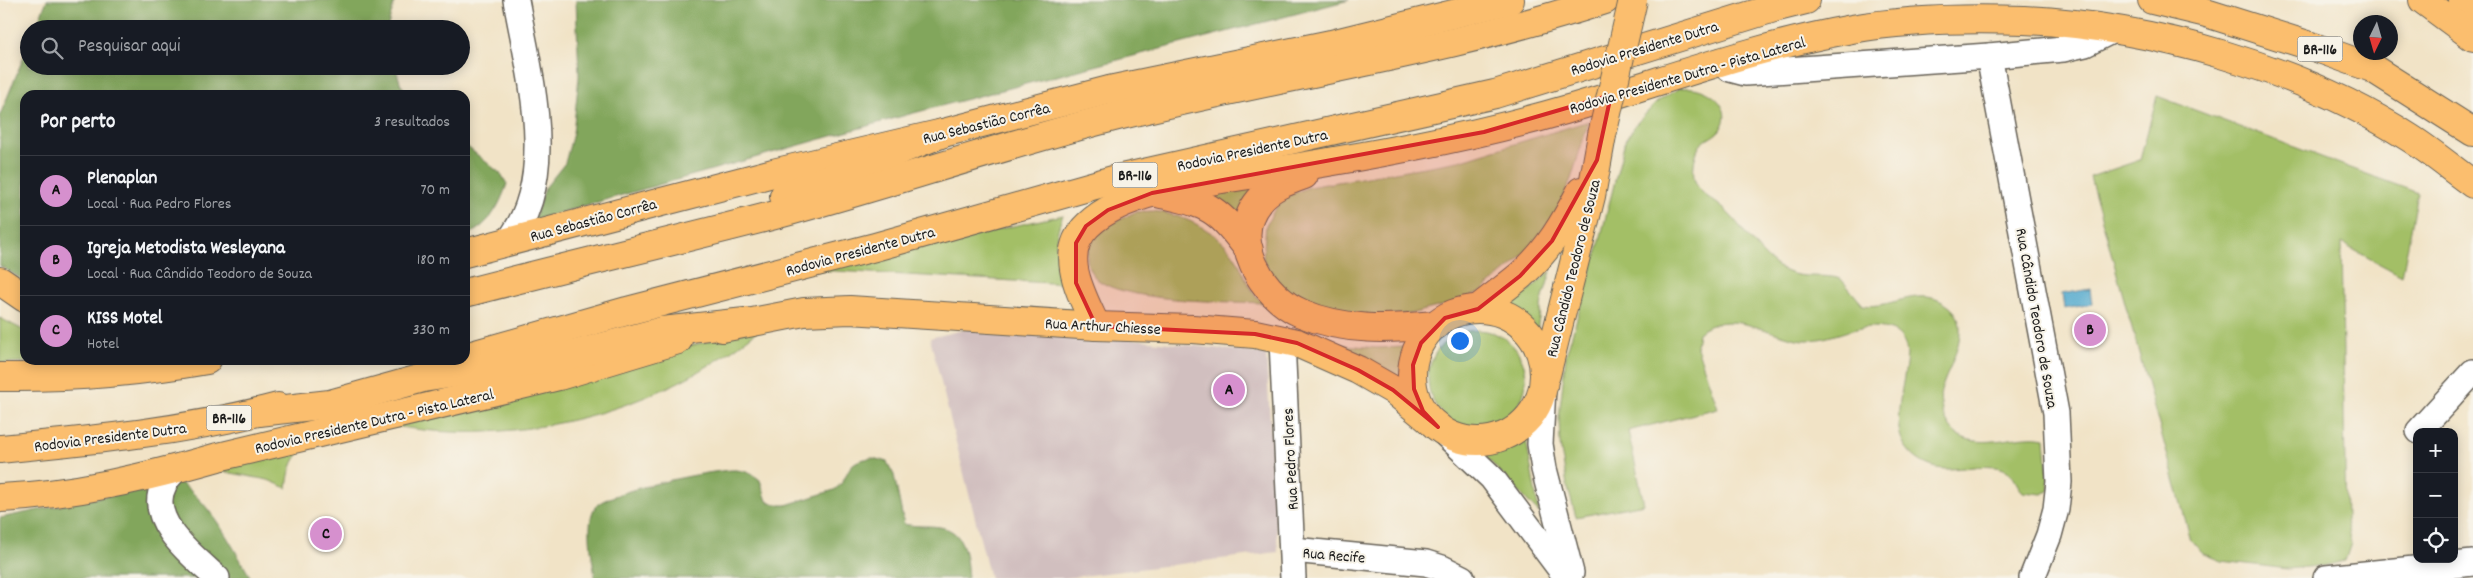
<!DOCTYPE html>
<html lang="pt">
<head>
<meta charset="utf-8">
<style>
  body { margin:0; font-family:Dekko,sans-serif; background:#242831; color:#f1f3f6 }
  .controls { position:absolute; right:15px; bottom:15px; display:grid; overflow:hidden; border-radius:10px; box-shadow:0 2px 12px #0003 }
  .controls button { width:45px; height:45px; display:grid; place-items:center; padding:0; border:0; border-bottom:1px solid #363941; background:#171b24; color:#f1f3f6; font:25px sans-serif }
  .compass { position:absolute; left:2353px; top:15px; width:45px; height:45px; border-radius:50%; background:#171b24; box-shadow:0 2px 12px #0003; rotate:185deg }
  .you { position:absolute; left:1459px; top:340px; width:18px; height:18px; margin:-12px; border:4px solid #fff; border-radius:50%; background:#1a73e8; box-shadow:0 0 0 8px #1a73e833 }
  .badge { display:grid; place-items:center; width:32px; height:32px; border-radius:50%; background:#d690ce; color:#111; font-size:16px; font-weight:700 }
  .pin { position:absolute; translate:-50% -50%; border:2px solid #fff; box-shadow:0 1px 5px #0006 }
  .list { margin:0; padding:0; list-style:none }
  h2 { display:flex; justify-content:space-between; align-items:center; height:65px; margin:0; padding:0 20px; font-size:21px }
  h2 small { font-size:16px; font-weight:400; color:#9ea1a6 }
  .list li { display:grid; grid-template-columns:32px 1fr auto; gap:15px; align-items:center; box-sizing:border-box; height:70px; padding:0 20px; border-top:1px solid #363941 }
  .list b { display:block; font-size:19px; white-space:nowrap }
  .list p { margin:0; font-size:16px; white-space:nowrap; color:#9ea1a6 }
  .list em { font-size:16px; font-style:normal; color:#9ea1a6 }
  .icon { flex:none; width:28px; height:28px; fill:none; stroke:currentColor; stroke-width:2; stroke-linecap:round; stroke-linejoin:round }
  .map { position:relative; flex:none; width:2473px; height:578px; overflow:hidden }
  .search { position:absolute; background:#171b24; box-shadow:0 2px 12px #0003; left:20px; top:20px; width:450px; height:55px; display:flex; align-items:center; gap:12px; box-sizing:border-box; padding:0 18px; border-radius:28px; color:#9ea1a6; font-size:19px }
  .panel { position:absolute; background:#171b24; box-shadow:0 2px 12px #0003; left:20px; top:90px; width:450px; height:275px; border-radius:15px }
  .map>svg:first-child { display:block }
</style>
</head>
<body>
<div class="map">
<svg width="2473" height="578" viewBox="0 0 2473 578">
  <rect width="100%" height="100%" fill="#f7f3e8"/>
  <filter id="ink" filterUnits="userSpaceOnUse"><feTurbulence type="fractalNoise" baseFrequency=".02" numOctaves="2"/><feDisplacementMap in="SourceGraphic" scale="10" xChannelSelector="R" yChannelSelector="G"/><feConvolveMatrix kernelMatrix="1 2 1 2 8 2 1 2 1" color-interpolation-filters="sRGB"/></filter>
  <filter id="wash" filterUnits="userSpaceOnUse"><feTurbulence type="fractalNoise" baseFrequency=".0096" numOctaves="4" result="noise"/><feDisplacementMap in="SourceGraphic" scale="20" xChannelSelector="R" yChannelSelector="G"/><feGaussianBlur stdDeviation="1.12" result="paint"/><feColorMatrix in="noise" values="0 0 0 0 0 0 0 0 0 0 0 0 0 0 0 0 0 1.4 0 .05"/><feComposite in="paint" operator="in"/></filter>
  <g filter="url(#wash)">
    <rect width="100%" height="100%" fill="#f1e3c6"/>
    <path fill="#d1bfbf" d="M 991,323 L 1266,354 L 1278,552 L 1065,578 L 990,578 L 930,338 Z"/>
    <g fill="#a3bf66" stroke="#606e41">
      <path d="M 1679,88 C 1685,88 1693,87 1698,89 C 1717,94 1734,112 1719,131 C 1714,137 1703,140 1699,147 C 1694,156 1692,172 1695,181 C 1701,197 1716,200 1727,212 C 1746,230 1760,259 1785,271 C 1803,280 1823,273 1841,279 L 1863,305 C 1892,310 1921,282 1951,308 C 1974,328 1947,369 1941,391 C 1939,399 1942,412 1946,420 C 1949,426 1953,432 1958,435 C 1984,451 2018,432 2045,438 L 2049,491 L 2042,494 L 2023,492 C 2014,483 2015,472 2001,468 C 1983,464 1965,469 1947,469 C 1924,469 1902,452 1899,429 C 1896,405 1906,377 1907,353 C 1905,338 1898,330 1883,328 C 1853,322 1827,345 1797,339 C 1766,333 1727,308 1698,333 L 1696,345 L 1718,408 L 1628,431 L 1644,504 L 1576,517 L 1567,485 L 1560,444 L 1559,417 L 1566,355 L 1599,244 L 1625,141 L 1636,124 L 1657,102 Z"/>
      <path d="M 2157,96 L 2418,193 L 2402,276 L 2341,243 L 2346,521 L 2351,543 L 2345,561 L 2326,565 L 2288,569 L 2222,561 L 2202,553 L 2191,540 L 2090,177 L 2140,160 Z"/>
      <path d="M 1589,121 L 1571,179 L 1555,215 L 1522,257 L 1482,291 L 1461,301 L 1410,314 L 1363,316 L 1316,309 L 1281,292 L 1263,259 L 1266,225 L 1275,209 L 1285,197 L 1309,187 L 1459,161 Z"/>
      <path d="M 1258,183 L 1241,217 L 1198,197 Z"/>
      <path d="M 1152,211 C 1183,214 1221,232 1237,260 C 1246,277 1247,288 1263,303 C 1227,301 1116,303 1094,276 C 1082,262 1088,247 1093,233 L 1135,212 Z"/>
      <path d="M 1063,215 C 1053,240 1053,261 1068,284 L 817,270 Z"/>
      <path d="M 1551,271 L 1542,301 L 1537,330 L 1526,319 L 1509,308 Z"/>
      <path d="M 0,318 L 25,331 L 25,360 L 79,360 L 0,363 Z"/>
      <path d="M 762,327 C 666,410 515,450 390,425 Z"/>
      <circle cx="1477" cy="379" r="49"/>
      <path d="M 1334,344 L 1377,348 L 1409,347 L 1402,369 L 1401,386 Z"/>
      <path d="M 1526,439 L 1539,513 L 1484,455 L 1497,454 Z"/>
      <path d="M 302,450 C 291,461 289,472 287,488 L 268,480 L 210,469 Z"/>
    </g>
    <g fill="#82a65b" stroke="#4f613c">
      <path d="M 47,0 L 395,0 L 387,29 L 35,29 Z"/>
      <path d="M 576,0 L 1349,0 L 910,114 L 534,220 L 545,188 L 565,163 L 573,133 L 579,76 Z"/>
      <path d="M 29,44 L 29,66 L 395,66 L 401,85 L 410,95 L 25,95 L 25,281 L 0,266 L 0,115 Z"/>
      <path d="M 465,145 L 501,174 L 507,184 C 499,207 489,226 465,236 Z"/>
      <path d="M 873,458 L 887,462 L 894,475 L 904,524 C 916,527 927,525 940,527 C 966,531 966,557 968,578 L 595,578 C 593,560 584,521 596,506 C 609,491 714,469 736,470 C 746,471 753,474 760,480 L 767,501 L 779,505 L 786,505 L 834,490 C 853,477 841,460 873,458 Z"/>
      <path d="M 178,481 C 212,504 230,543 251,578 L 0,578 L 0,518 Z"/>
    </g>
    <path fill="#51a9ce" stroke="#366275" d="M 2090,289 L 2092,304 L 2064,309 L 2062,294 Z"/>
  </g>
  <g filter="url(#ink)">
    <g fill="none" stroke-linecap="round" stroke-linejoin="round">
      <g stroke="#676258" stroke-width="28">
        <g id="minor">
          <path d="M 1989,56 L 2056,413 L 2059,482 L 2056,509 L 2049,535 L 2032,578"/>
          <path d="M 1721,61 L 1730,69 L 1745,73 L 1989,56 L 2063,49 L 2085,44 L 2115,29"/>
          <path d="M 508,242 C 560,178 529,73 516,0"/>
          <path d="M 1282,341 L 1293,578"/>
          <path d="M 1543,387 L 1540,444 L 1544,469 L 1571,573"/>
          <path d="M 1438,427 L 1492,478 L 1567,578"/>
          <path d="M 2419,431 L 2473,372"/>
          <path d="M 176,469 C 172,474 166,479 164,485 C 145,520 195,558 217,578"/>
          <path d="M 1293,550 L 1426,563 L 1442,568 L 1462,578"/>
          <path d="M 2326,578 L 2473,563"/>
        </g>
      </g>
      <g stroke="#676258" stroke-width="30">
        <g id="major">
          <path d="M 2463,0 L 2473,7"/>
          <path d="M 1304,175 C 1287,181 1270,187 1259,201 C 1227,239 1263,297 1301,313 C 1346,332 1389,329 1436,325"/>
          <path d="M 1161,194 C 1210,203 1219,210 1249,250"/>
          <path d="M 465,253 L 773,173 L 943,133 L 1109,90 L 1331,44 L 1510,0"/>
          <path d="M 0,281 L 25,298"/>
          <path d="M 1478,309 C 1492,297 1507,287 1521,275 C 1548,251 1565,222 1581,191"/>
          <circle cx="1478" cy="375" r="66"/>
          <path d="M 1096,326 C 1082,295 1057,254 1088,225 C 1124,190 1202,182 1250,175 C 1356,158 1462,140 1565,110 C 1661,82 1753,47 1852,29 C 1908,19 1966,18 2024,20 C 2152,26 2301,68 2410,138 C 2432,152 2452,169 2473,184"/>
          <path d="M 722,328 L 804,312 L 850,310 L 1096,326 L 1193,329 L 1255,334 L 1297,343 L 1358,370 L 1393,390 L 1438,427"/>
          <path d="M 1546,375 L 1591,196 L 1602,135"/>
          <path d="M 0,498 C 73,495 148,477 218,457 L 559,376 L 678,340"/>
        </g>
      </g>
      <g stroke="#676258" stroke-width="30">
        <g id="highway">
          <path d="M 2152,0 L 2206,13 L 2314,47 L 2372,68 L 2473,132"/>
          <path d="M 2423,0 L 2473,37"/>
          <path d="M 784,196 L 943,133"/>
          <path d="M 465,293 C 568,266 672,242 775,215 C 891,184 1005,144 1122,115 C 1283,75 1448,52 1605,0"/>
          <path d="M 465,357 L 627,311 L 875,247 L 1113,180 L 1495,94 L 1774,8 L 1806,0"/>
          <path d="M 0,377 C 69,378 139,372 207,360"/>
          <path d="M 259,412 L 330,404 L 423,378 L 576,354 L 662,331 L 745,322"/>
          <path d="M 0,449 C 93,440 187,431 278,407"/>
        </g>
      </g>
      <use href="#minor" stroke="#fff" stroke-width="25"/>
      <use href="#major" stroke="#fbbe6e" stroke-width="28"/>
      <use href="#highway" stroke="#fbbe6e" stroke-width="28"/>
      <g stroke="#676258" stroke-width="30" stroke-linecap="butt">
        <path id="major-bridge" d="M 1602,135 L 1633,0"/>
      </g>
      <use href="#major-bridge" stroke="#fbbe6e" stroke-width="28"/>
    </g>
  </g>
  <path fill="#d62828" fill-opacity="0.2" stroke="#d62828" stroke-width="4" stroke-linejoin="round" d="M 1611,95 L 1597,160 L 1552,241 L 1520,276 L 1478,309 L 1445,318 L 1421,343 L 1413,365 L 1414,389 L 1423,411 L 1438,427 L 1393,390 L 1358,370 L 1297,343 L 1255,334 L 1096,326 L 1076,283 L 1076,243 L 1086,226 L 1108,210 L 1152,193 L 1484,132 Z"/>
  <g text-anchor="middle" stroke-width="4" stroke-linejoin="round" paint-order="stroke">
    <g fill="#f7f3e8" stroke="#5e5c59" stroke-width="1">
      <rect x="2297.5" y="36.5" width="45" height="25" rx="4"/>
      <rect x="1112.5" y="162.5" width="45" height="25" rx="4"/>
      <rect x="206.5" y="405.5" width="45" height="25" rx="4"/>
    </g>
    <g font-size="15" font-weight="bold" fill="#1c1c1c">
      <text x="2320" y="54">BR-116</text>
      <text x="1135" y="180">BR-116</text>
      <text x="229" y="423">BR-116</text>
    </g>
    <g font-size="16" fill="#1c1c1c" stroke="#f7f3e8">
      <text transform="translate(1644 47) rotate(-17)" y="6">Rodovia Presidente Dutra</text>
      <text transform="translate(1687 74) rotate(-16)" y="6">Rodovia Presidente Dutra - Pista Lateral</text>
      <text transform="translate(986 122) rotate(-14)" y="6">Rua Sebastião Corrêa</text>
      <text transform="translate(1252 149) rotate(-12)" y="6">Rodovia Presidente Dutra</text>
      <text transform="translate(593 219) rotate(-15)" y="6">Rua Sebastião Corrêa</text>
      <text transform="translate(860 250) rotate(-15)" y="6">Rodovia Presidente Dutra</text>
      <text transform="translate(1572 268) rotate(-76)" y="6">Rua Cândido Teodoro de Souza</text>
      <text transform="translate(2038 318) rotate(80)" y="6">Rua Cândido Teodoro de Souza</text>
      <text transform="translate(1103 325) rotate(3)" y="6">Rua Arthur Chiesse</text>
      <text transform="translate(374 420) rotate(-13)" y="6">Rodovia Presidente Dutra - Pista Lateral</text>
      <text transform="translate(110 436) rotate(-7)" y="6">Rodovia Presidente Dutra</text>
      <text transform="translate(1289 459) rotate(-93)" y="6">Rua Pedro Flores</text>
      <text transform="translate(1334 554) rotate(5)" y="6">Rua Recife</text>
    </g>
  </g>
</svg>
<div class="controls">
<button>+</button>
<button>−</button>
<button><svg class="icon" aria-label="locate" viewBox="0 0 24 24"><circle cx="12" cy="12" r="6"/><path d="M12 2v4M12 18v4M2 12h4M18 12h4"/></svg></button>
</div>
<svg class="compass" viewBox="-18 -18 36 36"><path d="M0-13l5 13h-10z" fill="#e53935"/><path d="M0 13l5-13h-10z" fill="#9ea1a6"/></svg>
<div class="you"></div>
<div class="pin badge" style="left:1229px;top:390px">A</div>
<div class="pin badge" style="left:2090px;top:330px">B</div>
<div class="pin badge" style="left:326px;top:534px">C</div>
<div class="search"><svg class="icon" aria-label="search" viewBox="0 0 24 24"><circle cx="10" cy="10" r="6"/><path d="M15 15l6 6"/></svg>Pesquisar aqui</div>
<section class="panel">
<h2>Por perto<small>3 resultados</small></h2>
<ul class="list">
<li><span class="badge">A</span><div><b>Plenaplan</b><p>Local · Rua Pedro Flores</p></div><em>70 m</em></li>
<li><span class="badge">B</span><div><b>Igreja Metodista Wesleyana</b><p>Local · Rua Cândido Teodoro de Souza</p></div><em>180 m</em></li>
<li><span class="badge">C</span><div><b>KISS Motel</b><p>Hotel</p></div><em>330 m</em></li>
</ul>
</section>
</div>
</body>
</html>
